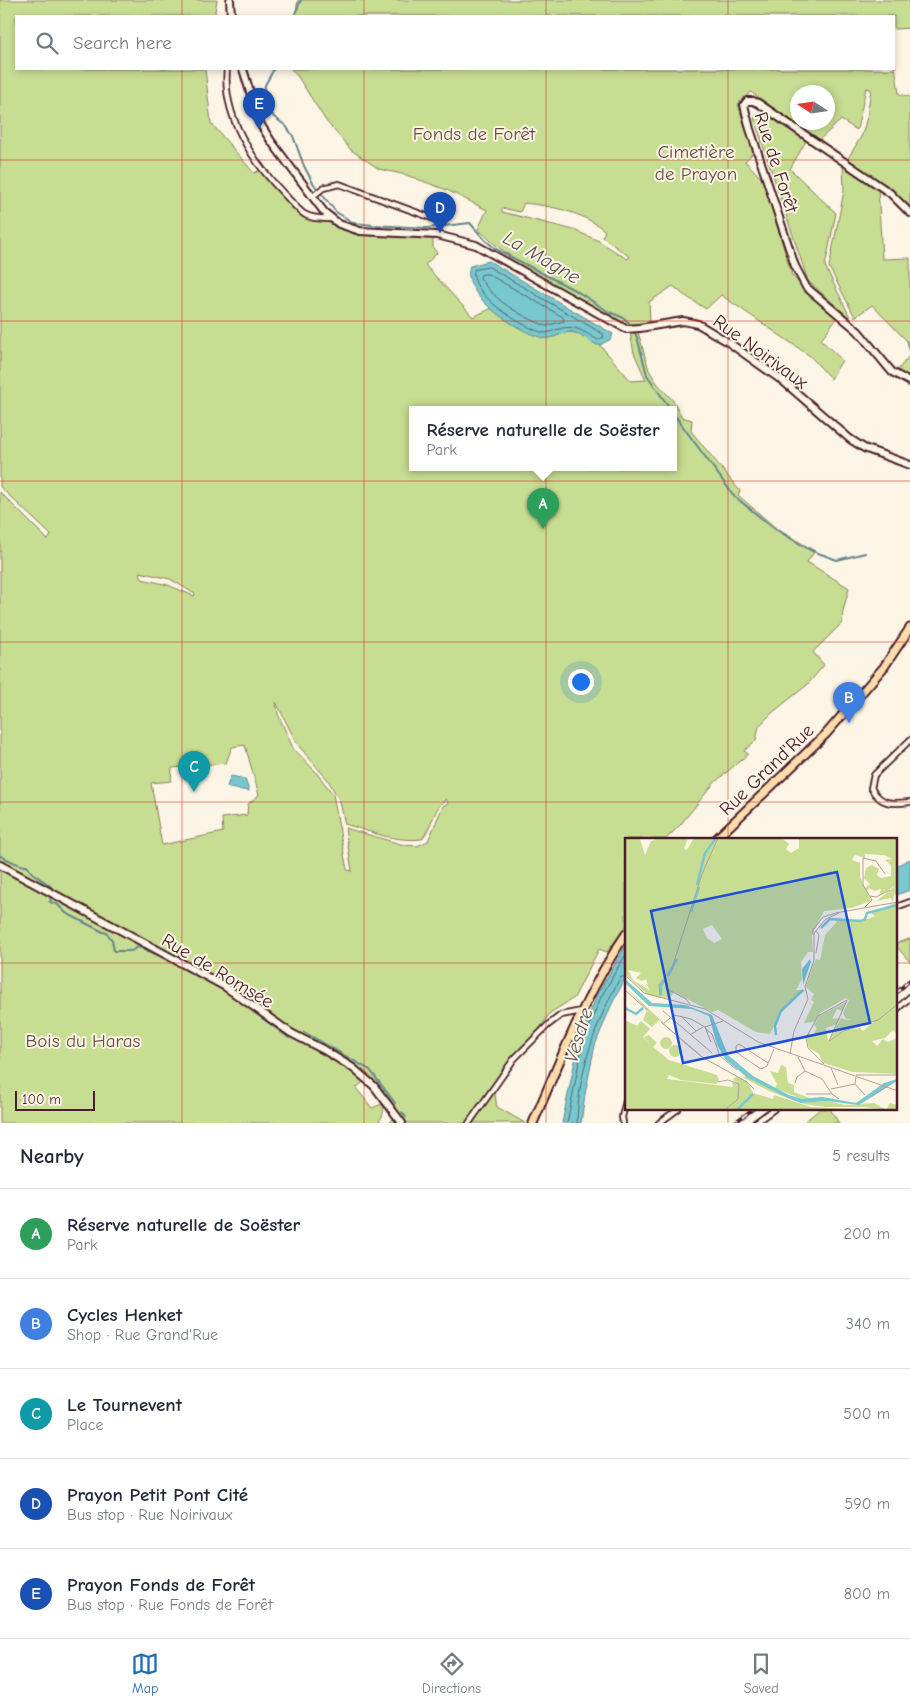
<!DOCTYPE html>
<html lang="en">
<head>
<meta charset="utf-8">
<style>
  body { margin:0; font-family:"Comic Neue",sans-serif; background:#f6f6f7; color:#1f2937 }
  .compass { position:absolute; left:790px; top:85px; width:45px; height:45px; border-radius:50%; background:#fff; box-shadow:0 2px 8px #0003; rotate:282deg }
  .scale { position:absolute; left:15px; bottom:12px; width:80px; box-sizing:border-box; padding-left:5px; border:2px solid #4a1f2b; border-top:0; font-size:14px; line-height:18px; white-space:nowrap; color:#4a1f2b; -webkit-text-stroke:4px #fcf5e5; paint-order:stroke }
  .you { position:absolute; left:580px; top:681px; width:18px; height:18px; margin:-12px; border:4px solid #fff; border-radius:50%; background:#1a73e8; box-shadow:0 0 0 8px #1a73e833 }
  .badge { display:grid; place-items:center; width:32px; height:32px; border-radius:50%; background:#1f6fb2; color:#fff; font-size:16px; font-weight:700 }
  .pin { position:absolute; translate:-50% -41px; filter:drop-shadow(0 1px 2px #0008) }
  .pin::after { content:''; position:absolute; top:26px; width:18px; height:15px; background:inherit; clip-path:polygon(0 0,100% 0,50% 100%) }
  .popup { position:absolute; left:409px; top:406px; width:268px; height:65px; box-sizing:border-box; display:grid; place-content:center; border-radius:0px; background:#fff; filter:drop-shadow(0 1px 4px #0005); font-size:16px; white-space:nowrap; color:#747a83 }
  .popup b { font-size:19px; color:#1f2937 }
  .popup::after { content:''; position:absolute; left:50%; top:100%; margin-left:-10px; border:10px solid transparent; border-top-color:#fff }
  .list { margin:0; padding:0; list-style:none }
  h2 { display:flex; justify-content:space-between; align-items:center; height:65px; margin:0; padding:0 20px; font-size:21px }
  h2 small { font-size:16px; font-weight:400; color:#747a83 }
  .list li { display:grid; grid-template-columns:32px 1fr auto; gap:15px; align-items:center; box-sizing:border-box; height:90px; padding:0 20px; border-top:1px solid #e0e1e3 }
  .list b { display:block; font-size:19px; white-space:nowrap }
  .list p { margin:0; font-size:16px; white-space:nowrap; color:#747a83 }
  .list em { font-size:16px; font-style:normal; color:#747a83 }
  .icon { flex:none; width:28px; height:28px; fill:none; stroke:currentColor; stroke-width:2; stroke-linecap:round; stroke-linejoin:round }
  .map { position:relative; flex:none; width:910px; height:1123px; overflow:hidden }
  .search { position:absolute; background:#fff; box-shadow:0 2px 8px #0003; left:15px; right:15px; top:15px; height:55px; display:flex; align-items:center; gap:12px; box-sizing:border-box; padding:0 18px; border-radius:0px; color:#747a83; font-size:19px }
  .sheet { height:515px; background:#fff }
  nav { display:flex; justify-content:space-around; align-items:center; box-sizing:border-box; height:70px; border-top:1px solid #e0e1e3; background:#fff; font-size:14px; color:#747a83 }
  nav a { display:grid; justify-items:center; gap:2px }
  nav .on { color:#1f6fb2 }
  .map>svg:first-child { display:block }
</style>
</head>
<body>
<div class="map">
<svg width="910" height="1123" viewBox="0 0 910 1123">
  <rect width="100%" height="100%" fill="#fcf5e5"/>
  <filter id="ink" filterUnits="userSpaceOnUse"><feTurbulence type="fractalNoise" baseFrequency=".02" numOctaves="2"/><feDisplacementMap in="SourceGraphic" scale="10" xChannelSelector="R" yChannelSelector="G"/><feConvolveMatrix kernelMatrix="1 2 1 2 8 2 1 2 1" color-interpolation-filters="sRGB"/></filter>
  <g filter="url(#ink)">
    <g fill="#c7dd92" stroke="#887e5e" fill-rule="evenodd">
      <path d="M 0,0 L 217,0 L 215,11 L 216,16 L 16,16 L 16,69 L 205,69 L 211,123 L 254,173 L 261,170 L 303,215 L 313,220 L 327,222 L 354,234 L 433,239 L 433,248 L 437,253 L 425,265 L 473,317 L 492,308 L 513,324 L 545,338 L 567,332 L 577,333 L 600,345 L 631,381 L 646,380 L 634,353 L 630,333 L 638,332 L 649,370 L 657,383 L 674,402 L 682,417 L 692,420 L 691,431 L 740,491 L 738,495 L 777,529 L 815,551 L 807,562 L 849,588 L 843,611 L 842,623 L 813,652 L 824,665 L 807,685 L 772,713 L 759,726 L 756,740 L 744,751 L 748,754 L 714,783 L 681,824 L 666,839 L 626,839 L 626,926 L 607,952 L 599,949 L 574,998 L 550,1013 L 535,1035 L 515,1056 L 494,1089 L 497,1107 L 525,1123 L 389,1123 L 399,1114 L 370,1076 L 356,1088 L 372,1108 L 382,1104 C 386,1111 381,1119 378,1123 L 0,1123 L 0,492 L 48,540 L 51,535 L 0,487 ZM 413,410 L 673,410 L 673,468 L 413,468 ZM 140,572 L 170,579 L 195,594 L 194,596 L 168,585 L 142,579 ZM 276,702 L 297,744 L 328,780 L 340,802 L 345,824 C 371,832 395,842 422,839 C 433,825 433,809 446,799 L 448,803 L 443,806 L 428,841 L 417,846 L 404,845 L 345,828 L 352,871 L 347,870 L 333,794 L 315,771 L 293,748 L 278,714 ZM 245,745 L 259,795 L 248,804 L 247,815 L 222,818 L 223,832 L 162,845 L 151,783 L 171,781 L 172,768 L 226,763 L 232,747 Z"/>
      <path d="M 298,0 L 909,0 L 910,28 L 894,29 L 894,16 L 295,16 Z"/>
      <path d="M 894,58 L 899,94 L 910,97 L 910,209 L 889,187 L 847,160 L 862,135 L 867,117 L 871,89 L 866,88 L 857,130 L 841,120 L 819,140 L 751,92 L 738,104 L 753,153 L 745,161 L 763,180 L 792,275 L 807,293 L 837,317 L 821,340 L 842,360 L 831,379 L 810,356 L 721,295 L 706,309 L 684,295 L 673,286 L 649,302 L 650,322 L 626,325 L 507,259 L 509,255 L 492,242 L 478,229 L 487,210 L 447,190 L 406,175 L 379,169 L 351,150 L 326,121 L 298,77 L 291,69 L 894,69 ZM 798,92 L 828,92 L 828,122 L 798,122 ZM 524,203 C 551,206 584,212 605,231 L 602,237 L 630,257 L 627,259 L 599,241 L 574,230 L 502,212 L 502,208 L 520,212 Z"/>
      <path d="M 762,112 L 806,141 L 790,169 L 836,213 L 825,266 L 851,319 L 808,281 L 754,118 Z"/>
      <path d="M 843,164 L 878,187 L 882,259 L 910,258 L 910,378 L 896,372 L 910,355 L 907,341 L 872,305 L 855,317 L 829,267 L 844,191 Z"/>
      <path d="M 910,939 L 910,962 L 896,946 L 896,943 Z"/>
      <path d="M 820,1109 L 830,1109 L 839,1123 L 803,1123 Z"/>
    </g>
    <g fill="#77c8cf" stroke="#65848d">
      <path d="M 489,261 L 613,334 L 611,339 L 600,345 L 597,345 C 590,341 581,334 573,332 C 563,331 553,340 543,338 C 519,332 459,295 470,266 Z"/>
      <path d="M 231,776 L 245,779 L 249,791 L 229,788 L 227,786 Z"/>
      <path d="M 910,859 L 910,890 L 896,895 L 896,866 Z"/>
      <path d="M 626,945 L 626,977 L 611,1006 L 595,1045 L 585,1094 L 581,1123 L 562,1123 L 580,1037 L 598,993 Z"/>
    </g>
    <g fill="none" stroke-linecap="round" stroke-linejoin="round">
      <g stroke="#5c636d" stroke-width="1">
        <path d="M 489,267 L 603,334 L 604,337 L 598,340 C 584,332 575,324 559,329 C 555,330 549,333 544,333 C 525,329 467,293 474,270 Z"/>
        <path d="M 482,274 L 488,274 L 563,317 L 564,321 L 546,326 C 519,315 496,302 480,278 Z"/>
        <path d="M 567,1123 L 584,1038 L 602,995 L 626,954"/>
        <path d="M 577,1123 C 578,1072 596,1022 620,978 L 626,976"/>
      </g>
      <g stroke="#65848d" stroke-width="2">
        <path d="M 294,16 L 301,0"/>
        <path d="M 274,69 L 265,85 L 263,101 L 274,117 L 286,126 L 293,136 L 304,166 L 313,183 L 336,212 L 354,223 L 373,225 L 427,228 L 470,223 L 485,240 L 496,249 L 578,292 L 609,312 L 624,318 L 629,323 L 637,337 L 647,375 L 671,410"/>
        <path d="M 673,413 L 734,496 L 775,529 L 810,550 L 837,560 L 865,553"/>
        <path d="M 0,856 C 9,859 18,866 27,866 C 33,878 45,879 53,889"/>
        <path d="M 51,897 L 50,902 L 57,904 L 66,913 L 103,932 L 107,933 L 112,940 L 114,951 L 131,951 L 138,947 L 141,948 L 163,957 L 227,992"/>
        <path d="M 241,1002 L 289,1038"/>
        <path d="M 304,1032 L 370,1070 L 395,1103"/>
        <path d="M 402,1112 L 406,1117"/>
      </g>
      <g stroke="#4a1f2b" stroke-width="8">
        <g id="street">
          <path d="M 227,69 C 222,116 253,162 284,194 C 290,200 297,209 304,214 C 312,219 324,219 333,219"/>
          <path d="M 312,197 L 323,188 L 339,184 L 443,222"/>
          <path d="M 910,740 L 874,775 L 871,788 C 881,805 891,804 910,802"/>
          <path d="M 896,907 L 910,902"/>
          <path d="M 896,1010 L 910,997"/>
          <path d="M 469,1123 L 514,1059 L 548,1025 L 561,1015 L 582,1011"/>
          <path d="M 623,1123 L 622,1117 L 626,1101"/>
          <path d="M 659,1123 L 678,1109"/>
          <path d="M 755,1123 L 774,1109"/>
        </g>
      </g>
      <g stroke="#4a1f2b" stroke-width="10">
        <g id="secondary">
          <path d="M 230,0 L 231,16"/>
          <path d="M 243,69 L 259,122 L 271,141 L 324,212 L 339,224 L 360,231 L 437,235 L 476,245 L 626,329 L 640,328 L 683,321 L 698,324 L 728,342 L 784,382 L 850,439 L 864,448 L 910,465"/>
          <path d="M 910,213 L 890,193 L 758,103 L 753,101 L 747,101 L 744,105 L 750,129 L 795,266 L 806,287 L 858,331 L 892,372 L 910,382"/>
          <path d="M 0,865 L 224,986 L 291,1033 L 324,1050 L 353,1068 L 374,1086 L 402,1123"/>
        </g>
      </g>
      <g stroke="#4a1f2b" stroke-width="11">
        <g id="primary">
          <path d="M 716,839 L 826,734 L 884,667 L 910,628"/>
          <path d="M 533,1123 C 561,1059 586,992 626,934"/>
        </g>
      </g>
      <use href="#street" stroke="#fcf5e5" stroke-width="4.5"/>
      <use href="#secondary" stroke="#fcf5e5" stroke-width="6"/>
      <use href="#primary" stroke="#fddcac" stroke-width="7"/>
      <g stroke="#4a1f2b" stroke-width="4">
        <g id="rail">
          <path d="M 896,993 L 910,980"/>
          <path d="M 734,1123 L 753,1109"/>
        </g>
      </g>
      <use href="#rail" stroke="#fcf5e5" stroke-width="2" stroke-dasharray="5.5" stroke-linecap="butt"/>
    </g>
  </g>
  <path fill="none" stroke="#d62828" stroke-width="1" stroke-opacity="0.55" d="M 182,0 L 182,16M 364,0 L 364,16M 546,0 L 546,16M 728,0 L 728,16M 182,69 L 182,1123M 364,69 L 364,1123M 546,69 L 546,1123M 728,69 L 728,839M 0,160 L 910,160M 0,321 L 910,321M 0,481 L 910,481M 0,642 L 910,642M 0,802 L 910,802M 0,963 L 626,963M 896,963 L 910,963M 728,1109 L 728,1123"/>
  <g text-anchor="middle" stroke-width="4" stroke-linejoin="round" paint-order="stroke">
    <g font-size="19" fill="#694e45" stroke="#fcf5e5">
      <text x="474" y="140">Fonds de Forêt</text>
      <text x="696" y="158">Cimetière<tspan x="696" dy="22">de Prayon</tspan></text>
      <text x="83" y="1047">Bois du Haras</text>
    </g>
    <g font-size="19" fill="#4a1f2b" stroke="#fcf5e5">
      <text transform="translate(777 162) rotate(72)" y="7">Rue de Forêt</text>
      <text transform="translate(761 351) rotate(36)" y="7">Rue Noirivaux</text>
      <text transform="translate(766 769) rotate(-44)" y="7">Rue Grand'Rue</text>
      <text transform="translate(218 970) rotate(31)" y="7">Rue de Romsée</text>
    </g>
    <g font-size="20" font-style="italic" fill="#58525c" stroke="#fcf5e5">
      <text transform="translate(542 257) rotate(30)" y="7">La Magne</text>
      <text transform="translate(578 1035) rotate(-73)" y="7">Vesdre</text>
    </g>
  </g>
  <g transform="translate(625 838)">
    <rect width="272" height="272" fill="#fcf5e5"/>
    <path d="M 0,0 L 23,0 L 15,1 L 20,17 L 26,3 L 31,2 L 28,0 L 63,0 L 59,11 L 62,12 L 69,0 L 148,0 L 158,1 L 164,6 L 161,11 L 166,15 L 174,10 L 174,0 L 272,0 L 273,58 L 269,56 L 268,65 L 266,60 L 252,63 L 271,47 L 254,58 L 256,51 L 250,53 L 244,50 L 242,53 L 246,63 L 226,70 L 199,73 L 187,96 L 188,114 L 183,114 L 176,124 L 177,141 L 171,152 L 180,152 L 156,174 L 145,196 L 131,194 L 93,172 L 87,174 L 49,154 L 44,161 L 23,157 L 0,136 ZM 240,16 L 259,17 L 267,21 L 260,22 L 266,27 L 266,38 L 256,40 L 252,37 L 254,31 L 247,27 L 241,30 L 239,40 L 245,46 L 240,50 L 235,39 L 235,25 L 227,22 L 230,17 L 240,20 ZM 87,87 L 97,101 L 89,105 L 82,100 L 78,91 ZM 3,132 L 16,135 L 11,140 L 17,143 L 21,141 L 24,152 L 8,142 ZM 272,64 L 272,197 L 268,192 L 260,200 L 247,203 L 252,208 L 258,201 L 263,204 L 272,200 L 272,236 L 228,234 L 198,225 L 194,216 L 184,210 L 182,203 L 182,196 L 188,197 L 192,190 L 189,187 L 194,178 L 221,164 L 218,173 L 212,171 L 207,181 L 215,180 L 212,186 L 201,190 L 203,203 L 223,192 L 235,190 L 238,193 L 249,184 L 229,187 L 228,190 L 224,191 L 204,202 L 216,180 L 221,182 L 228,182 L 221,181 L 218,175 L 224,162 L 221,160 L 195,175 L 189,184 L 179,185 L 189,164 L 186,162 L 189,156 L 181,149 L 188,127 L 191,121 L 195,122 L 200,97 L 212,84 L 207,80 L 215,83 L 243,81 L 250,78 L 241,71 L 248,74 ZM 0,149 L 54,199 L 80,220 L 63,208 L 34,182 L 27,189 L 18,182 L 22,172 ZM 0,182 L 12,188 L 16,183 L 25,191 L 18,199 L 24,206 L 19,199 L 24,197 L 32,205 L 28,209 L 44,222 L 92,237 L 94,243 L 91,246 L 56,242 L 44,237 L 42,241 L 108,249 L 107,244 L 114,246 L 108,242 L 111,238 L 122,243 L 128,255 L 148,261 L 149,257 L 186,269 L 254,272 L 0,272 ZM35 205a6 6 0 1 1 12 0a6 6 0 1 1-12 0ZM44 213a6 6 0 1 1 12 0a6 6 0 1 1-12 0ZM 156,227 L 161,229 L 163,245 L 169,247 L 169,254 L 187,261 L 177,261 L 150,250 L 152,246 L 145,233 L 153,235 ZM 120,237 L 176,265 L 202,263 L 220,267 L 249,265 L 261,272 L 265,265 L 272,267 L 272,272 L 260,272 L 239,269 L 200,269 L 179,266 L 144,253 L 119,240 Z" fill="#c7dd92" fill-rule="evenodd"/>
    <path d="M 185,121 L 186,124 L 178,147 L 177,131 ZM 0,141 L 27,165 L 60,167 L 87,177 L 103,217 L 128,238 L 164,257 L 177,261 L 197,259 L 231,265 L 259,245 L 272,241 L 272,243 L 234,267 L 202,263 L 176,265 L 163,260 L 123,240 L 101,222 L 92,207 L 84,178 L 67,171 L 24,168 L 0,145 Z" fill="#77c8cf"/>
    <path fill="none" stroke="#77c8cf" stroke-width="2.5" d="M 72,47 L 80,15 L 91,0M 66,74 L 74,49M 196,90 L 205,81 L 236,83 L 240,81 L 242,75 L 273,67M 43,138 L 52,121M 36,157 L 36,147 L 40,142M 0,170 L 11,176 L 18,170M 151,197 L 150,188 L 156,173 L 178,152M 112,272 L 128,256"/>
    <path fill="none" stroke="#b59f9b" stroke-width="1" d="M 245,58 L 251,59 L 265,52M 240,69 L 247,62 L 238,47 L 238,20 L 251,23 L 260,36M 191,93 L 194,97 L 191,115M 188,97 L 188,92 L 198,79 L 214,74M 0,137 L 19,155 L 80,171 L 133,204 L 273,253M 40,150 L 61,161 L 65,166M 0,152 L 22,172M 35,158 L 34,147 L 47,130 L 77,36 L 93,0M 38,173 L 87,215M 56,178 L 71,193M 36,184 L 77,219 L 122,244 L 129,251M 39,185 L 49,177 L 66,181 L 80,189 L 86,204M 80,189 L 98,183M 81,191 L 87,196 L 95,218 L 112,232M 65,197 L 78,189M 165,216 L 169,193 L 183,161 L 180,149 L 189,122 L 189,95 L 201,81 L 216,74 L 273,64M 173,219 L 180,233 L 197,241 L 207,256M 143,225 L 114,206 L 111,208 L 111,214 L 136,231 L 142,228 L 149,211M 199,226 L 183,210 L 181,200 L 193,178 L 222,162 L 204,203 L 219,193 L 253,182 L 273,166M 206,230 L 213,247M 231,237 L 273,237M 231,239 L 230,246 L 240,257M 93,244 L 103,242 L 114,246 L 113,261 L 101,271M 170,245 L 172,239 L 180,233M 206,251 L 230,246M 181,256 L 207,256 L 214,261M 246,259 L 261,249"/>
    <path fill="#1d4ed8" fill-opacity="0.15" stroke="#1d4ed8" stroke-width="2.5" d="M 212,34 L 245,185 L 58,225 L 26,73 Z"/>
    <rect width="272" height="272" fill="none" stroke="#4a1f2b" stroke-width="2.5"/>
  </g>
</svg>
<svg class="compass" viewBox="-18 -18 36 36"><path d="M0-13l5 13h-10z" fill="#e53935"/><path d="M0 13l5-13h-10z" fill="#747a83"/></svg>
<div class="scale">100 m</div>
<div class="you"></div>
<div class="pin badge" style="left:543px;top:529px;background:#2e9e5b">A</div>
<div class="popup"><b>Réserve naturelle de Soëster</b>Park</div>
<div class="pin badge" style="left:849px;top:723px;background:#3f7fe0">B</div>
<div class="pin badge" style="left:194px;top:792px;background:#0f9aa8">C</div>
<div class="pin badge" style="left:440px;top:233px;background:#1a4fb4">D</div>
<div class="pin badge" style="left:259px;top:129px;background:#1a4fb4">E</div>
<div class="search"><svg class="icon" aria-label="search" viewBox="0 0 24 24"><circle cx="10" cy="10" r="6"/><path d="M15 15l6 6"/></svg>Search here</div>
</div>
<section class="sheet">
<h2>Nearby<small>5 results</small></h2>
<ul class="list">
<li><span class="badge" style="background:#2e9e5b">A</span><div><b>Réserve naturelle de Soëster</b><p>Park</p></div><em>200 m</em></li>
<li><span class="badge" style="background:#3f7fe0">B</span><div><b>Cycles Henket</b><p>Shop · Rue Grand'Rue</p></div><em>340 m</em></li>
<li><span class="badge" style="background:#0f9aa8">C</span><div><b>Le Tournevent</b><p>Place</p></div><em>500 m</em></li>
<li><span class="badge" style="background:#1a4fb4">D</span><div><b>Prayon Petit Pont Cité</b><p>Bus stop · Rue Noirivaux</p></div><em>590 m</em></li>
<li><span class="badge" style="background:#1a4fb4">E</span><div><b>Prayon Fonds de Forêt</b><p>Bus stop · Rue Fonds de Forêt</p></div><em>800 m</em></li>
</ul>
</section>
<nav>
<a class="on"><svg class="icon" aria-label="map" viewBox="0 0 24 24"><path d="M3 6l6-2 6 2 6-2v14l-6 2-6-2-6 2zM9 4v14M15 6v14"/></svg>Map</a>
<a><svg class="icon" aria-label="directions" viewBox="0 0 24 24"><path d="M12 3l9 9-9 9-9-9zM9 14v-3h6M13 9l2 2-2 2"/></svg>Directions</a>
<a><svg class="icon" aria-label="saved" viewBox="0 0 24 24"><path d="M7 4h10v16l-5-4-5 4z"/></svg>Saved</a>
</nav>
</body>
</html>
